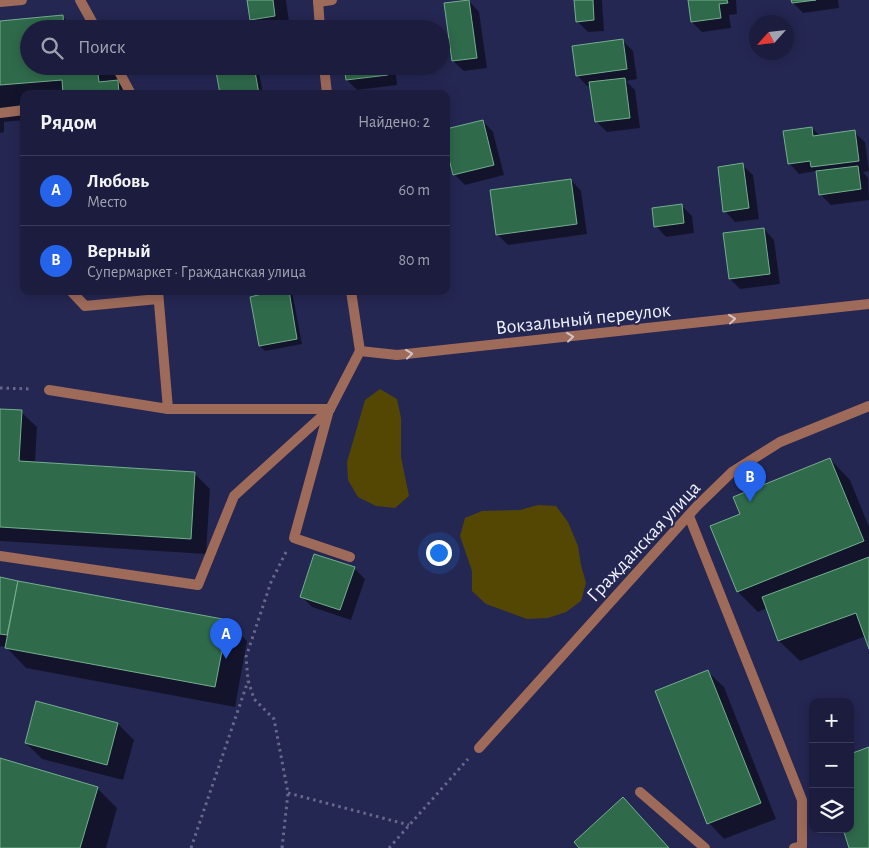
<!DOCTYPE html>
<html lang="ru">
<head>
<meta charset="utf-8">
<style>
  body { margin:0; font-family:"Alegreya Sans",sans-serif; background:#292a49; color:#f1f3f6 }
  .controls { position:absolute; right:15px; bottom:15px; display:grid; overflow:hidden; border-radius:10px; box-shadow:0 2px 12px #0003 }
  .controls button { width:45px; height:45px; display:grid; place-items:center; padding:0; border:0; border-bottom:1px solid #3a3b58; background:#1c1d3e; color:#f1f3f6; font:25px sans-serif }
  .compass { position:absolute; left:749px; top:15px; width:45px; height:45px; border-radius:50%; background:#1c1d3e; box-shadow:0 2px 12px #0003; rotate:243deg }
  .you { position:absolute; left:438px; top:552px; width:18px; height:18px; margin:-12px; border:4px solid #fff; border-radius:50%; background:#1a73e8; box-shadow:0 0 0 8px #1a73e833 }
  .badge { display:grid; place-items:center; width:32px; height:32px; border-radius:50%; background:#2563eb; color:#fff; font-size:16px; font-weight:700 }
  .pin { position:absolute; translate:-50% -41px; filter:drop-shadow(0 1px 2px #0008) }
  .pin::after { content:''; position:absolute; top:26px; width:18px; height:15px; background:inherit; clip-path:polygon(0 0,100% 0,50% 100%) }
  .list { margin:0; padding:0; list-style:none }
  h2 { display:flex; justify-content:space-between; align-items:center; height:65px; margin:0; padding:0 20px; font-size:21px }
  h2 small { font-size:16px; font-weight:400; color:#a0a2b0 }
  .list li { display:grid; grid-template-columns:32px 1fr auto; gap:15px; align-items:center; box-sizing:border-box; height:70px; padding:0 20px; border-top:1px solid #3a3b58 }
  .list b { display:block; font-size:19px; white-space:nowrap }
  .list p { margin:0; font-size:16px; white-space:nowrap; color:#a0a2b0 }
  .list em { font-size:16px; font-style:normal; color:#a0a2b0 }
  .icon { flex:none; width:28px; height:28px; fill:none; stroke:currentColor; stroke-width:2; stroke-linecap:round; stroke-linejoin:round }
  .map { position:relative; flex:none; width:869px; height:848px; overflow:hidden }
  .search { position:absolute; background:#1c1d3e; box-shadow:0 2px 12px #0003; left:20px; top:20px; width:430px; height:55px; display:flex; align-items:center; gap:12px; box-sizing:border-box; padding:0 18px; border-radius:28px; color:#a0a2b0; font-size:19px }
  .panel { position:absolute; background:#1c1d3e; box-shadow:0 2px 12px #0003; left:20px; top:90px; width:430px; height:205px; border-radius:10px }
  .map>svg:first-child { display:block }
</style>
</head>
<body>
<div class="map">
<svg width="869" height="848" viewBox="0 0 869 848">
  <rect width="100%" height="100%" fill="#252753"/>
  <g fill="#534703">
    <path d="M 380,389 L 397,399 L 401,418 L 401,457 L 409,496 L 395,508 L 376,506 L 358,497 L 348,480 L 347,462 L 365,400 Z"/>
    <path d="M 538,505 L 556,506 L 568,522 L 578,546 L 581,565 L 586,583 L 581,601 L 566,612 L 548,618 L 527,619 L 486,604 L 472,591 L 472,571 L 460,536 L 465,518 L 482,511 L 520,510 Z"/>
  </g>
  <g fill="#0007">
    <path d="M 249,0 L 286,0 L 290,29 L 261,29 L 251,19 Z"/>
    <path d="M 575,0 L 602,0 L 604,31 L 588,32 L 577,21 Z"/>
    <path d="M 689,0 L 736,0 L 737,14 L 729,15 L 731,28 L 702,32 L 692,22 Z"/>
    <path d="M 792,0 L 838,0 L 839,8 L 803,13 L 793,3 Z"/>
    <path d="M 469,1 L 479,12 L 487,68 L 464,71 L 453,61 Z"/>
    <path d="M 63,17 L 75,29 L 29,29 L 29,66 L 124,66 L 126,88 L 130,94 L 24,94 L 24,120 L 4,122 L 4,132 L 0,133 L 0,22 Z"/>
    <path d="M 622,40 L 633,51 L 637,79 L 626,81 L 635,90 L 640,128 L 607,132 L 596,121 L 591,85 L 587,86 L 577,75 Z"/>
    <path d="M 222,66 L 258,66 L 263,94 L 221,94 Z"/>
    <path d="M 345,66 L 395,66 L 397,85 L 357,90 L 347,80 Z"/>
    <path d="M 483,121 L 493,132 L 504,175 L 465,185 L 454,174 Z"/>
    <path d="M 812,128 L 820,136 L 854,132 L 865,142 L 869,171 L 863,172 L 868,178 L 869,200 L 831,205 L 820,194 L 816,171 L 799,174 L 789,163 Z"/>
    <path d="M 742,165 L 753,175 L 759,219 L 735,222 L 725,211 Z"/>
    <path d="M 571,180 L 581,191 L 587,234 L 508,245 L 497,234 Z"/>
    <path d="M 682,206 L 692,216 L 694,233 L 666,237 L 656,226 Z"/>
    <path d="M 764,229 L 774,240 L 780,284 L 740,289 L 730,279 Z"/>
    <path d="M 263,291 L 292,291 L 302,344 L 265,351 L 260,346 Z"/>
    <path d="M 0,410 L 21,412 L 37,427 L 35,463 L 194,473 L 210,489 L 206,554 L 0,541 Z"/>
    <path d="M 830,459 L 850,480 L 869,527 L 869,646 L 866,636 L 800,661 L 779,641 L 767,608 L 758,612 L 738,592 L 712,526 L 741,514 Z"/>
    <path d="M 354,568 L 365,579 L 351,620 L 312,607 L 301,596 Z"/>
    <path d="M 0,579 L 227,621 L 247,641 L 235,707 L 26,668 L 6,647 L 0,646 Z"/>
    <path d="M 708,672 L 724,687 L 776,819 L 724,839 L 709,823 Z"/>
    <path d="M 37,703 L 118,724 L 134,740 L 123,780 L 42,759 L 26,743 Z"/>
    <path d="M 0,760 L 97,788 L 117,808 L 106,848 L 0,848 Z"/>
  </g>
  <g fill="#2f6a4b" stroke="#74af8d">
    <path d="M 247,0 L 273,0 L 275,16 L 250,20 Z"/>
    <path d="M 469,0 L 477,58 L 452,61 L 444,3 Z"/>
    <path d="M 574,0 L 593,0 L 594,20 L 576,22 Z"/>
    <path d="M 688,0 L 727,0 L 728,3 L 719,4 L 721,18 L 691,22 Z"/>
    <path d="M 791,0 L 816,0 L 792,3 Z"/>
    <path d="M 63,15 L 64,29 L 90,26 L 90,29 L 29,29 L 29,66 L 97,66 L 99,82 L 118,80 L 119,94 L 63,94 L 62,80 L 0,85 L 0,21 Z"/>
    <path d="M 623,39 L 627,69 L 576,76 L 572,46 Z"/>
    <path d="M 215,66 L 254,66 L 259,94 L 220,94 Z"/>
    <path d="M 344,66 L 386,66 L 388,75 L 346,80 Z"/>
    <path d="M 625,78 L 630,118 L 595,122 L 589,82 Z"/>
    <path d="M 483,120 L 494,165 L 453,175 L 446,147 L 446,129 Z"/>
    <path d="M 812,127 L 813,136 L 855,130 L 859,161 L 811,167 L 810,161 L 788,164 L 783,131 Z"/>
    <path d="M 743,163 L 749,208 L 723,212 L 718,167 Z"/>
    <path d="M 858,166 L 861,189 L 819,195 L 816,171 Z"/>
    <path d="M 571,179 L 577,224 L 496,235 L 490,190 Z"/>
    <path d="M 682,204 L 684,223 L 654,227 L 652,208 Z"/>
    <path d="M 764,228 L 770,274 L 729,279 L 723,233 Z"/>
    <path d="M 261,291 L 289,291 L 297,339 L 259,346 L 250,297 L 262,294 Z"/>
    <path d="M 0,409 L 22,410 L 19,461 L 195,472 L 191,539 L 0,527 Z"/>
    <path d="M 830,458 L 864,541 L 737,592 L 710,526 L 740,514 L 733,497 Z"/>
    <path d="M 314,554 L 355,567 L 340,610 L 300,597 Z"/>
    <path d="M 869,557 L 869,649 L 856,613 L 778,641 L 762,597 Z"/>
    <path d="M 0,577 L 18,581 L 7,635 L 0,634 Z"/>
    <path d="M 18,581 L 228,620 L 215,687 L 5,648 Z"/>
    <path d="M 708,670 L 761,803 L 707,824 L 655,691 Z"/>
    <path d="M 36,701 L 118,723 L 107,765 L 25,743 Z"/>
    <path d="M 869,747 L 869,848 L 849,848 L 843,829 L 850,829 L 850,754 Z"/>
    <path d="M 0,758 L 98,787 L 80,848 L 0,848 Z"/>
    <path d="M 623,797 L 669,848 L 579,848 L 574,842 Z"/>
  </g>
  <g fill="none" stroke-linecap="round" stroke-linejoin="round">
    <g stroke="#67698a" stroke-width="3" stroke-dasharray="2.5 4" stroke-linecap="butt">
      <path d="M 0,388 L 32,389"/>
      <path d="M 288,793 L 409,825"/>
      <path d="M 191,848 L 248,681"/>
      <path d="M 282,848 L 288,793 L 274,719 L 254,699 L 248,680 L 246,657 L 271,582 L 286,552"/>
      <path d="M 389,848 L 468,759"/>
    </g>
    <g stroke="#9e6b5a" stroke-width="10">
      <path d="M 80,0 L 96,29"/>
      <path d="M 0,2 L 22,0"/>
      <path d="M 318,2 L 332,0"/>
      <path d="M 116,66 L 131,94"/>
      <path d="M 0,113 L 24,110"/>
      <path d="M 71,291 L 85,306 L 158,299"/>
      <path d="M 158,291 L 168,409"/>
      <path d="M 49,390 L 168,409 L 330,409 L 360,351"/>
      <path d="M 329,410 L 294,538 L 350,557"/>
      <path d="M 689,516 L 802,800 L 802,846 L 794,848"/>
      <path d="M 0,556 L 198,585 L 234,496 L 330,409"/>
      <path d="M 640,792 L 705,848"/>
    </g>
    <g stroke="#9e6b5a" stroke-width="10">
      <path d="M 318,0 L 320,29"/>
      <path d="M 324,66 L 327,94"/>
      <path d="M 351,291 L 360,351 L 397,355 L 869,304"/>
      <path d="M 479,748 L 697,506 L 732,472 L 780,442 L 869,406"/>
    </g>
  </g>
  <defs><path id="oneway-chevron" d="M-2-3.5L2.5 0L-2 3.5" fill="none" stroke-width="1.6" stroke-linecap="round" stroke-linejoin="round" transform="scale(1.25)"/></defs>
  <g stroke="#d3c2c4">
    <use href="#oneway-chevron" transform="translate(732 319) rotate(-6)"/>
    <use href="#oneway-chevron" transform="translate(570 337) rotate(-6)"/>
    <use href="#oneway-chevron" transform="translate(409 354) rotate(-6)"/>
  </g>
  <g text-anchor="middle" stroke-width="4" stroke-linejoin="round" paint-order="stroke">
    <g font-size="20" fill="#eff1fd" stroke="#252753">
      <text transform="translate(583 318) rotate(-6)" y="7">Вокзальный переулок</text>
      <text transform="translate(643 541) rotate(-47)" y="7">Гражданская улица</text>
    </g>
  </g>
</svg>
<div class="controls">
<button>+</button>
<button>−</button>
<button><svg class="icon" aria-label="layers" viewBox="0 0 24 24"><path d="M12 4l9 5-9 5-9-5zM3 14l9 5 9-5"/></svg></button>
</div>
<svg class="compass" viewBox="-18 -18 36 36"><path d="M0-13l5 13h-10z" fill="#e53935"/><path d="M0 13l5-13h-10z" fill="#a0a2b0"/></svg>
<div class="you"></div>
<div class="pin badge" style="left:226px;top:659px">A</div>
<div class="pin badge" style="left:750px;top:502px">B</div>
<div class="search"><svg class="icon" aria-label="search" viewBox="0 0 24 24"><circle cx="10" cy="10" r="6"/><path d="M15 15l6 6"/></svg>Поиск</div>
<section class="panel">
<h2>Рядом<small>Найдено: 2</small></h2>
<ul class="list">
<li><span class="badge">A</span><div><b>Любовь</b><p>Место</p></div><em>60 m</em></li>
<li><span class="badge">B</span><div><b>Верный</b><p>Супермаркет · Гражданская улица</p></div><em>80 m</em></li>
</ul>
</section>
</div>
</body>
</html>
